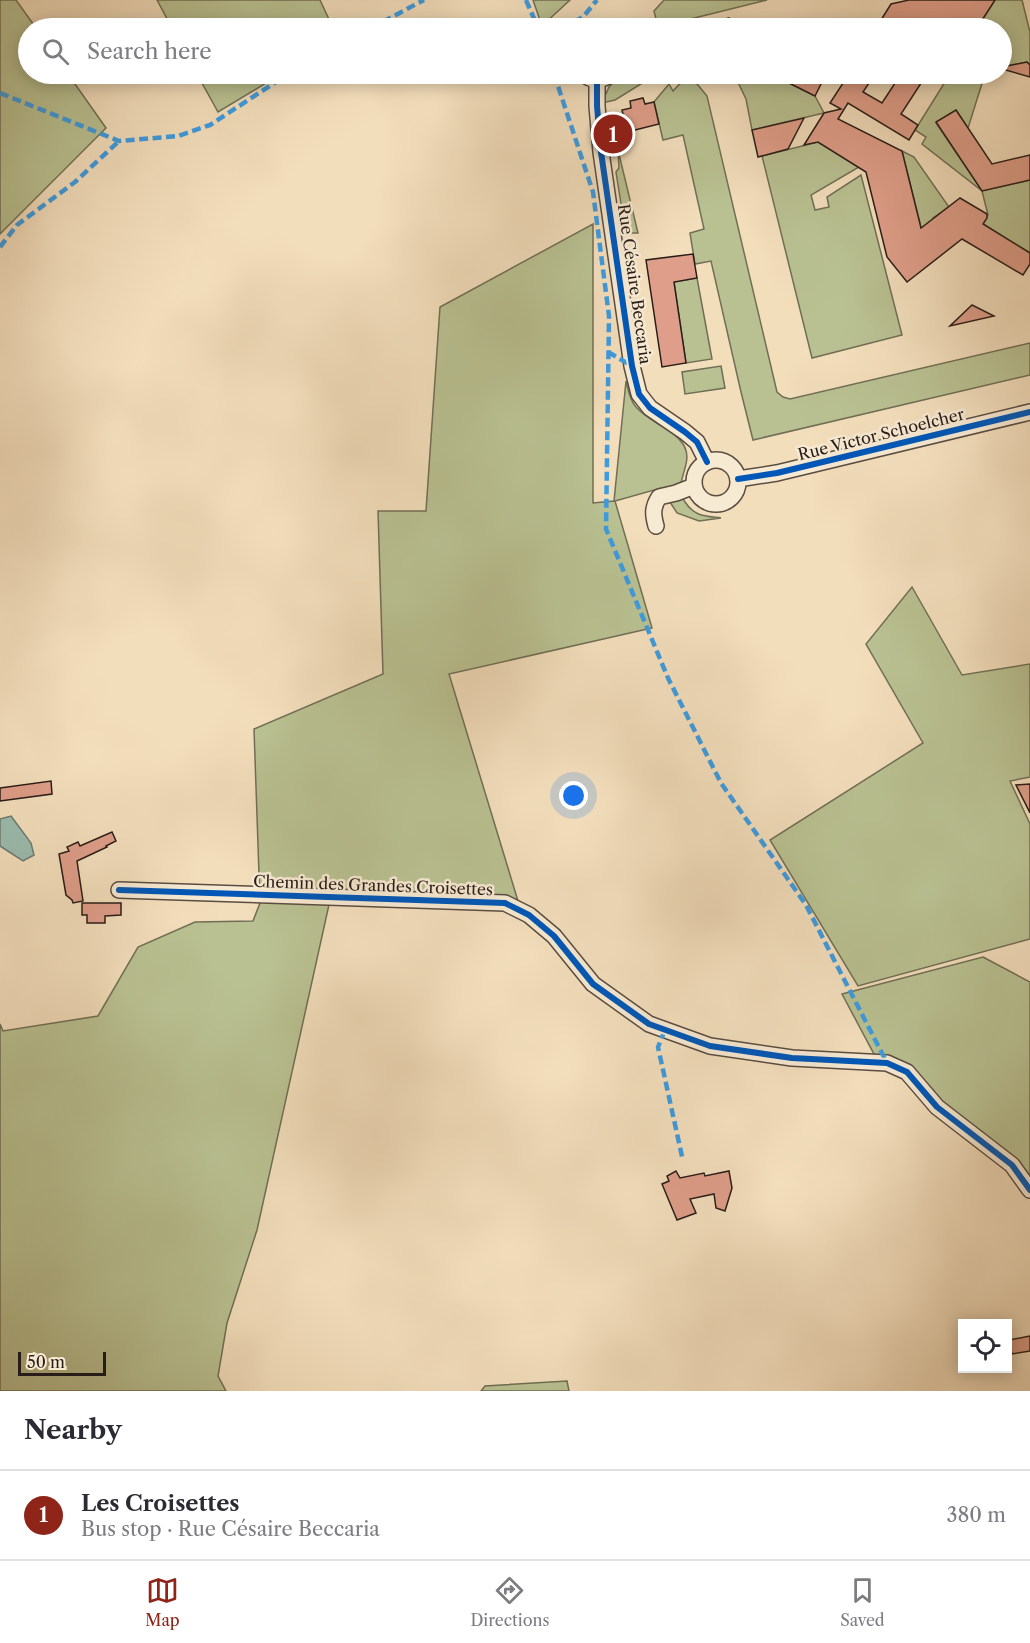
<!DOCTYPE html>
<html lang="en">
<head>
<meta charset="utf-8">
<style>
  body { margin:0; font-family:"Libre Caslon Text",serif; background:#f2f2f3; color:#2b2b33 }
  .controls { position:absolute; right:18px; bottom:18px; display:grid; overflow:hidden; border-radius:0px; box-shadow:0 3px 15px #0003 }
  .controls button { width:54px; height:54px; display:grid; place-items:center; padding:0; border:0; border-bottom:2px solid #e1e1e2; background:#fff; color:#2b2b33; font:30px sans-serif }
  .scale { position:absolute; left:18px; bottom:15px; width:88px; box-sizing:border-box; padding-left:6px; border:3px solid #281d18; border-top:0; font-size:16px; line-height:21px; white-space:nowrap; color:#281d18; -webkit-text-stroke:4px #f7ead3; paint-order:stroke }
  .you { position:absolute; left:574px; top:796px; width:21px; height:21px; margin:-15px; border:4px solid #fff; border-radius:50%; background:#1a73e8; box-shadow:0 0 0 9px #1a73e833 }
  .badge { display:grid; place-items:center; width:39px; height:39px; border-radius:50%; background:#8f2418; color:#fff; font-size:20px; font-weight:700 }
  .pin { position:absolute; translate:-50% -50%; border:3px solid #fff; box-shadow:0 2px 6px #0006 }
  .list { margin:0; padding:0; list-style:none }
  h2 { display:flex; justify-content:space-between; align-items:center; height:78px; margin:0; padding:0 24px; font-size:26px }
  h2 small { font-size:20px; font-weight:400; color:#7c7c81 }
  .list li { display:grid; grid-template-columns:39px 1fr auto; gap:18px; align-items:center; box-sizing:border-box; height:90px; padding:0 24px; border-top:2px solid #e1e1e2 }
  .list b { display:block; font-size:22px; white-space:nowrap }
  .list p { margin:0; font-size:20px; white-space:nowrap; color:#7c7c81 }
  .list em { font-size:20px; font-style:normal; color:#7c7c81 }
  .icon { flex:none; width:33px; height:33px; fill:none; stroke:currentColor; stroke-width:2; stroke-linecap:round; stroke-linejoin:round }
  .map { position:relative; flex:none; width:1030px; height:1391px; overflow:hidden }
  .search { position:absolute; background:#fff; box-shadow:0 3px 15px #0003; left:18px; right:18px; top:18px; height:66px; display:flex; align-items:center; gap:15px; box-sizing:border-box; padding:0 21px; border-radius:33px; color:#7c7c81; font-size:22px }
  .sheet { height:168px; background:#fff }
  nav { display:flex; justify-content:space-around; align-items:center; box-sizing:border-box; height:84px; border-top:2px solid #e1e1e2; background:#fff; font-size:16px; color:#7c7c81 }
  nav a { display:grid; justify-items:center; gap:3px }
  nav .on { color:#8f2418 }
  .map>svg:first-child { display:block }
</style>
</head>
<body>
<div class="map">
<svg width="1030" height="1391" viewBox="0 0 1030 1391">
  <rect width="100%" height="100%" fill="#f3debc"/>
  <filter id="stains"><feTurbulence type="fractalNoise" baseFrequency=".00333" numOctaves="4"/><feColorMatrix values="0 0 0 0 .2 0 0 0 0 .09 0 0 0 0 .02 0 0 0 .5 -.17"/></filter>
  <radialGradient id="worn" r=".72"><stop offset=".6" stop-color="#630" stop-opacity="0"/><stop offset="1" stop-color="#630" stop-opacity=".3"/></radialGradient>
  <g fill="#b9c192" stroke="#706f55" stroke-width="1.5">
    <path d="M 0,0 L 16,0 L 36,28 L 28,28 L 28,74 L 68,74 L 106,128 L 0,234 Z"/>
    <path d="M 157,0 L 320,0 L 333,28 L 172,28 Z"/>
    <path d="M 533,0 L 570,0 L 542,26 Z"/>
    <path d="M 664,0 L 767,0 L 658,27 L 654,11 Z"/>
    <path d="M 995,0 L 1022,0 L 1030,32 L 1030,65 L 1027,62 L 1002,67 L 1002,28 L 977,28 Z"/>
    <path d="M 197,74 L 281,74 L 218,112 Z"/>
    <path d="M 621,74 L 657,74 L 615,100 L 602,103 L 609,87 Z"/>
    <path d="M 689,74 L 707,96 L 777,392 L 783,397 L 790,399 L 1030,343 L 1030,375 L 753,440 L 741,392 L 711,261 L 695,264 L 690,233 L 704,229 L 683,135 L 663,140 L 654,102 L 669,84 L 673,91 Z"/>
    <path d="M 734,74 L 771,74 L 815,96 L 824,113 L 752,130 L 746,99 Z"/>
    <path d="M 950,74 L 985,74 L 968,128 L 956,110 L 936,123 L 982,191 L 1030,180 L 1030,253 L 983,224 L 988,215 L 982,191 L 922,144 L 926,137 L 915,130 Z"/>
    <path d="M 818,142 L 859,167 L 811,195 L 815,210 L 829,207 L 827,197 L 861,175 L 902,335 L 812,358 L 762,156 Z"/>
    <path d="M 618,150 L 638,233 L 630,233 L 625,229 L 616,172 L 619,168 Z"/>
    <path d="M 902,151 L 914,157 L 949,207 L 933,218 L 939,227 L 893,264 L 888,248 L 920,223 Z"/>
    <path d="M 593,224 L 593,503 L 614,501 L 626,381 C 628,389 630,401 636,407 C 649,422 672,428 683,444 C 696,464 671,482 685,502 C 695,517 705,516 721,518 L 699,521 L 677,513 L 661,488 L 615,501 L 652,628 L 449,674 L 518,901 L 332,891 L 257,1230 L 227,1323 L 218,1376 L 226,1391 L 0,1391 L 0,1024 L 3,1031 L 98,1016 L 138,947 L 195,922 L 253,921 L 260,903 L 254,729 L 383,674 L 378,511 L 426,511 L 440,307 Z"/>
    <path d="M 697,278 L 712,359 L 686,363 L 674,282 Z"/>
    <path d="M 721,366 L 725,388 L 685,394 L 682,372 Z"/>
    <path d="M 912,587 L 962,675 L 1030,664 L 1030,777 L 1010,781 L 1030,824 L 1030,939 L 858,986 L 770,840 L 923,743 L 866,644 Z"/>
    <path d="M 983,957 L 1030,982 L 1030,1184 L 884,1057 L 874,1054 L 842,994 Z"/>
    <path d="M 567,1381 L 569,1391 L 481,1391 L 485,1386 Z"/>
  </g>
  <path fill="#9bbcaf" stroke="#6d7c73" stroke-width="1.5" d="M 11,816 L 31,843 L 34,855 L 23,861 L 0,846 L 0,819 Z"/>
  <g fill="#df9e89" stroke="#281d18" stroke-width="1.5">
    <path d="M 909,0 L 995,0 L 977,28 L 876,28 L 891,4 Z"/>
    <path d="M 729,18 L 732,28 L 702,28 L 701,26 Z"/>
    <path d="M 1027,62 L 1030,65 L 1030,77 L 1002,69 L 1002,67 Z"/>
    <path d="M 771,74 L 818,74 L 824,78 L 815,96 Z"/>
    <path d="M 849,74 L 875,74 L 863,92 L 882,103 L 901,74 L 927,74 L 901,114 L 918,125 L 909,140 L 848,103 L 838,119 L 902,151 L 921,228 L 960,198 L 987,214 L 987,218 L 983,224 L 1030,253 L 1030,264 L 1023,275 L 962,239 L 907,282 L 887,257 L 866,172 L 818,142 L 804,145 L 824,113 L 841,109 L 830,103 Z"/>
    <path d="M 643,98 L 645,104 L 654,102 L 659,124 L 627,132 L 622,110 L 631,108 L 630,101 Z"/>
    <path d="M 956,110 L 992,164 L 1030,155 L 1030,180 L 982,191 L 936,122 Z"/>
    <path d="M 804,118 L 788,149 L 758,157 L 752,130 Z"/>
    <path d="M 693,254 L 697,278 L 674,282 L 686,363 L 662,367 L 646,260 Z"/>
    <path d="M 972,305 L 994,316 L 950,326 Z"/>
    <path d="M 51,781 L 52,794 L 0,801 L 0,788 Z"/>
    <path d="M 1030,784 L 1030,813 L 1016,785 Z"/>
    <path d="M 112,832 L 116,841 L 106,846 L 107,847 L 77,861 L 83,901 L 73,903 L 72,900 L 66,895 L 59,854 L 69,851 L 67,847 L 78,842 L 80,846 Z"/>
    <path d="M 82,903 L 121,903 L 121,915 L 105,916 L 105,923 L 87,923 L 87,915 L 82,915 Z"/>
    <path d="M 676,1171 L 680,1178 L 704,1173 L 705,1176 L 729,1171 L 732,1188 L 725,1211 L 716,1208 L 714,1194 L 690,1199 L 696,1213 L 677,1220 L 662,1184 L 669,1181 L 667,1176 Z"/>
    <path d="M 1030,1336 L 1030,1351 L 1012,1354 L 1009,1340 Z"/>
  </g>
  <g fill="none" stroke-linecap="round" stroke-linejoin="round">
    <g stroke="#5b4d41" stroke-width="18">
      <g id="minor">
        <path d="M 584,74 C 593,83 602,80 612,74"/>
        <path d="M 597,80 L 597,106 L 601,152 L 632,366 L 639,394 L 650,408 L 685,432 L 697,442 L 707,462"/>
        <circle cx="716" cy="482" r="22"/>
        <path d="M 738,479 L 777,473 L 1030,412"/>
        <path d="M 656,526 C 653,515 652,508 659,497 L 676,493 L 694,486"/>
        <path d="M 119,890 L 505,903 L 529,915 L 554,936 L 593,984 L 649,1024 L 710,1046 L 792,1058 L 887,1063 L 907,1072 L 937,1107 L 1012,1165 L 1030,1190"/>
      </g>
    </g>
    <use href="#minor" stroke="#f7ead3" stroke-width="15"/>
    <g stroke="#3d9bdf" stroke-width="4.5" stroke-dasharray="9 4.5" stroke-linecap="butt">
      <path d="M 526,0 L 538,28"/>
      <path d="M 371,28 L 424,0"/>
      <path d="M 562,28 L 583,17 L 597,0"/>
      <path d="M 554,74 L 593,192 L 609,316 L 606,529 L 668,678 L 721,783 L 806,905 L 887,1063"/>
      <path d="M 0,93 L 119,141 L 178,136 L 210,125 L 288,74"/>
      <path d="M 0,247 L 17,225 L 75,182 L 119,141"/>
      <path d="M 608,352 L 632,366"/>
      <path d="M 665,1030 L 658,1047 L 683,1161"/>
    </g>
    <g stroke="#f7ead3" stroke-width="10">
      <g id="cycleway">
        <path d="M 597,80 L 597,106 L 601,152 L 632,366 L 639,394 L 650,408 L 685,432 L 697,442 L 707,462"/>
        <path d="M 738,479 L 777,473 L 1030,412"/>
        <path d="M 119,890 L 505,903 L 529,915 L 554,936 L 593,984 L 649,1024 L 710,1046 L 792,1058 L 887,1063 L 907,1072 L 937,1107 L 1012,1165 L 1030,1190"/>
      </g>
    </g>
    <use href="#cycleway" stroke="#0057b8" stroke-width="6"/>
  </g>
  <g text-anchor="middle" stroke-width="5" stroke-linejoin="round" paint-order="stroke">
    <g font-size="16" fill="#281d18" stroke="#f7ead3">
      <text transform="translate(635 284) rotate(82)" y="6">Rue Césaire Beccaria</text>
      <text transform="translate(881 434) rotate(-14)" y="6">Rue Victor Schoelcher</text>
      <text transform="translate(373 885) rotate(2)" y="6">Chemin des Grandes Croisettes</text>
    </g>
  </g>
  <rect width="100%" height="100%" filter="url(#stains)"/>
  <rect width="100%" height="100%" fill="url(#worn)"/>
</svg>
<div class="controls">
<button><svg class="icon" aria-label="locate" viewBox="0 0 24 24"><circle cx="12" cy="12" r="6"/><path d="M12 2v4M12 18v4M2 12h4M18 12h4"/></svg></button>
</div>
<div class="scale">50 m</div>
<div class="you"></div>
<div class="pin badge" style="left:613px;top:134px">1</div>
<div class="search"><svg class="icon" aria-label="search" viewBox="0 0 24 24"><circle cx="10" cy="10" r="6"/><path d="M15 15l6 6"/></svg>Search here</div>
</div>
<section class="sheet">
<h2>Nearby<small></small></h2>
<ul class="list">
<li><span class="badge">1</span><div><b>Les Croisettes</b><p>Bus stop · Rue Césaire Beccaria</p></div><em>380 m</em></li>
</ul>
</section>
<nav>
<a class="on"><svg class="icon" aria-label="map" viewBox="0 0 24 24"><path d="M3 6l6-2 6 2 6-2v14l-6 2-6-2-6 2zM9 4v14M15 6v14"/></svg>Map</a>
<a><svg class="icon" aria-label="directions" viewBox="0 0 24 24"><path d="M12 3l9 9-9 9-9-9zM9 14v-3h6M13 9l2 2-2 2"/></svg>Directions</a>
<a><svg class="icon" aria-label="saved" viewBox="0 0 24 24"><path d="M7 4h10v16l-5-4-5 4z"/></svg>Saved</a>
</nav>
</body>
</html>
